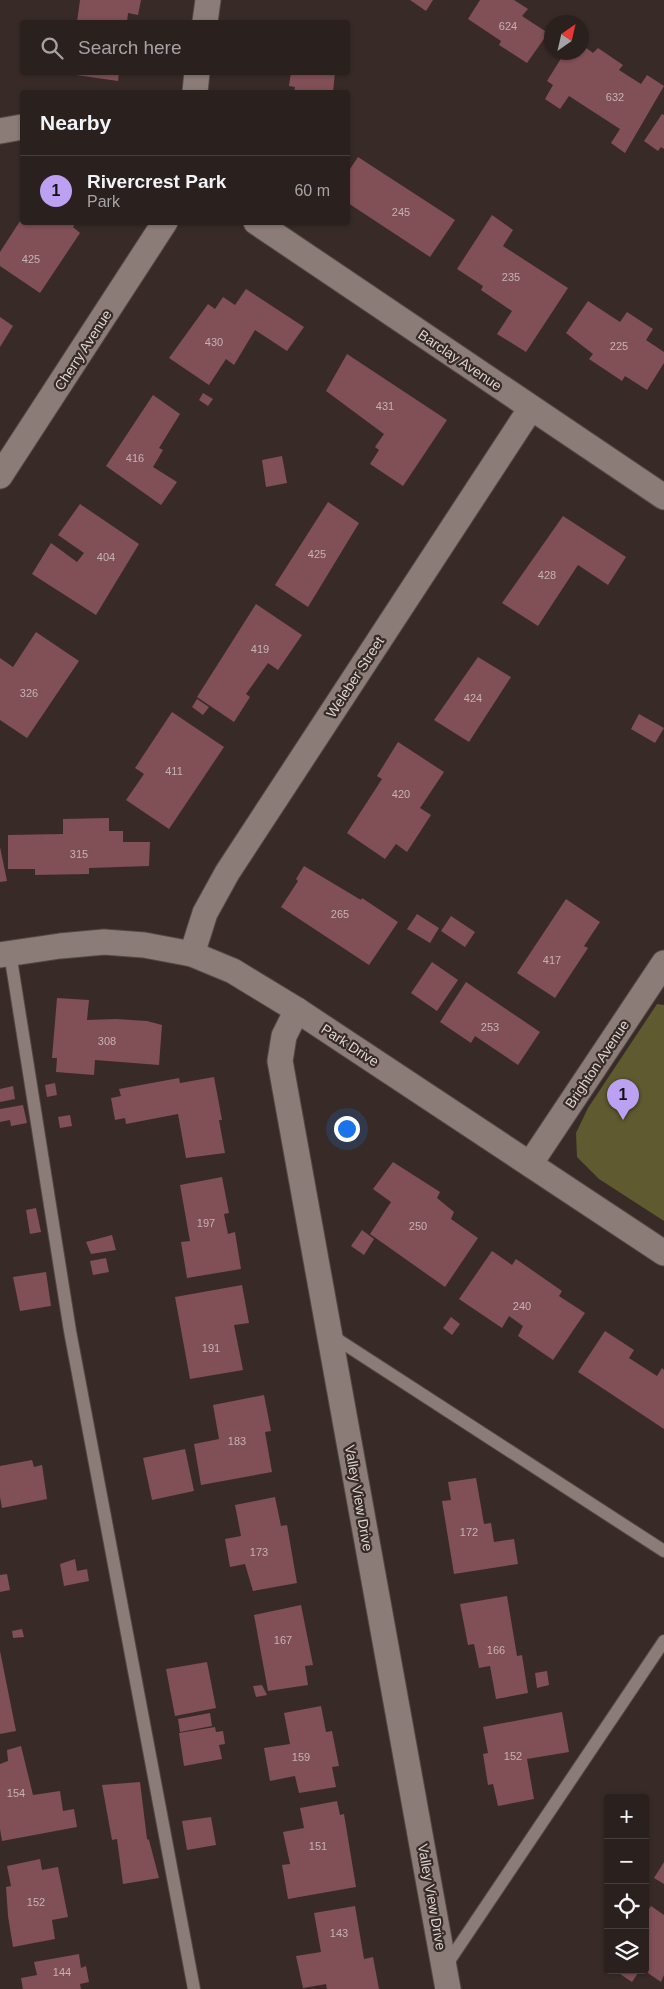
<!DOCTYPE html>
<html lang="en">
<head>
<meta charset="utf-8">
<style>
  body { margin:0; font-family:Helvetica,sans-serif; background:#362d2a; color:#f1f3f6 }
  .controls { position:absolute; right:15px; bottom:15px; display:grid; overflow:hidden; border-radius:5px; box-shadow:0 1px 4px #0004 }
  .controls button { width:45px; height:45px; display:grid; place-items:center; padding:0; border:0; border-bottom:1px solid #463e3b; background:#2a201d; color:#f1f3f6; font:25px sans-serif }
  .compass { position:absolute; left:544px; top:15px; width:45px; height:45px; border-radius:50%; background:#2a201d; box-shadow:0 1px 4px #0004; rotate:34deg }
  .you { position:absolute; left:346px; top:1128px; width:18px; height:18px; margin:-12px; border:4px solid #fff; border-radius:50%; background:#1a73e8; box-shadow:0 0 0 8px #1a73e833 }
  .badge { display:grid; place-items:center; width:32px; height:32px; border-radius:50%; background:#bca0f2; color:#111; font-size:16px; font-weight:700 }
  .pin { position:absolute; translate:-50% -41px; filter:drop-shadow(0 1px 2px #0008) }
  .pin::after { content:''; position:absolute; top:26px; width:18px; height:15px; background:inherit; clip-path:polygon(0 0,100% 0,50% 100%) }
  .list { margin:0; padding:0; list-style:none }
  h2 { display:flex; justify-content:space-between; align-items:center; height:65px; margin:0; padding:0 20px; font-size:21px }
  h2 small { font-size:16px; font-weight:400; color:#a5a3a4 }
  .list li { display:grid; grid-template-columns:32px 1fr auto; gap:15px; align-items:center; box-sizing:border-box; height:70px; padding:0 20px; border-top:1px solid #463e3b }
  .list b { display:block; font-size:19px; white-space:nowrap }
  .list p { margin:0; font-size:16px; white-space:nowrap; color:#a5a3a4 }
  .list em { font-size:16px; font-style:normal; color:#a5a3a4 }
  .icon { flex:none; width:28px; height:28px; fill:none; stroke:currentColor; stroke-width:2; stroke-linecap:round; stroke-linejoin:round }
  .map { position:relative; flex:none; width:664px; height:1989px; overflow:hidden }
  .search { position:absolute; background:#2a201d; box-shadow:0 1px 4px #0004; left:20px; top:20px; width:330px; height:55px; display:flex; align-items:center; gap:12px; box-sizing:border-box; padding:0 18px; border-radius:5px; color:#a5a3a4; font-size:19px }
  .panel { position:absolute; background:#2a201d; box-shadow:0 1px 4px #0004; left:20px; top:90px; width:330px; height:135px; border-radius:5px }
  .map>svg:first-child { display:block }
</style>
</head>
<body>
<div class="map">
<svg width="664" height="1989" viewBox="0 0 664 1989">
  <rect width="100%" height="100%" fill="#382b27"/>
  <path fill="#5f5a30" d="M 657,1004 L 664,1005 L 664,1221 L 599,1179 L 577,1157 L 576,1133 L 588,1108 Z"/>
  <g fill="#814f56">
    <path d="M 80,0 L 141,0 L 138,15 L 128,13 L 127,22 L 77,22 Z"/>
    <path d="M 410,0 L 433,0 L 426,11 Z"/>
    <path d="M 480,0 L 514,0 L 528,9 L 522,16 L 548,33 L 527,63 L 499,45 L 501,41 L 468,19 Z"/>
    <path d="M 582,45 L 593,53 L 598,48 L 623,65 L 619,70 L 641,84 L 647,75 L 664,86 L 625,153 L 611,143 L 620,129 L 569,96 L 560,109 L 545,99 L 553,85 L 547,81 L 565,52 L 582,52 Z"/>
    <path d="M 69,72 L 119,72 L 118,81 L 69,74 Z"/>
    <path d="M 291,72 L 335,72 L 333,92 L 294,92 L 295,87 L 289,86 Z"/>
    <path d="M 662,114 L 664,115 L 664,149 L 661,147 L 658,151 L 644,141 Z"/>
    <path d="M 358,157 L 455,220 L 430,257 L 348,203 L 348,172 Z"/>
    <path d="M 492,215 L 513,230 L 503,246 L 568,288 L 526,352 L 497,334 L 512,311 L 481,290 L 483,286 L 457,269 Z"/>
    <path d="M 22,218 L 22,222 L 76,222 L 73,227 L 80,233 L 40,293 L 0,266 L 0,252 Z"/>
    <path d="M 246,289 L 304,327 L 287,351 L 255,330 L 234,365 L 226,359 L 209,385 L 169,358 L 208,304 L 215,309 L 223,297 L 235,305 Z"/>
    <path d="M 588,301 L 620,322 L 627,312 L 653,329 L 646,340 L 664,352 L 664,363 L 647,390 L 625,376 L 622,381 L 589,359 L 593,354 L 566,333 Z"/>
    <path d="M 0,317 L 13,326 L 0,347 Z"/>
    <path d="M 347,354 L 447,420 L 403,486 L 370,464 L 379,450 L 375,447 L 384,434 L 326,391 Z"/>
    <path d="M 203,393 L 213,399 L 208,406 L 199,400 Z"/>
    <path d="M 153,395 L 180,414 L 159,448 L 163,450 L 153,467 L 177,482 L 161,505 L 106,466 Z"/>
    <path d="M 282,456 L 287,483 L 266,487 L 262,460 Z"/>
    <path d="M 328,502 L 359,523 L 308,607 L 275,585 Z"/>
    <path d="M 80,504 L 139,544 L 96,615 L 32,574 L 51,543 L 77,562 L 84,553 L 58,535 Z"/>
    <path d="M 563,516 L 626,557 L 608,585 L 578,565 L 538,626 L 502,603 Z"/>
    <path d="M 256,604 L 302,635 L 278,670 L 268,663 L 246,694 L 250,697 L 234,722 L 197,697 Z"/>
    <path d="M 36,632 L 79,661 L 27,738 L 0,720 L 0,658 L 13,667 Z"/>
    <path d="M 478,657 L 511,677 L 469,742 L 434,720 Z"/>
    <path d="M 197,699 L 209,707 L 203,715 L 192,707 Z"/>
    <path d="M 172,712 L 224,747 L 169,829 L 126,800 L 144,774 L 135,768 Z"/>
    <path d="M 639,714 L 664,728 L 655,743 L 631,729 Z"/>
    <path d="M 398,742 L 444,772 L 420,808 L 431,815 L 407,852 L 396,844 L 385,859 L 347,833 L 382,779 L 377,776 Z"/>
    <path d="M 109,818 L 109,831 L 123,831 L 123,842 L 150,842 L 149,866 L 89,868 L 89,874 L 35,875 L 35,869 L 8,869 L 8,835 L 63,834 L 63,819 Z"/>
    <path d="M 0,847 L 7,881 L 0,882 Z"/>
    <path d="M 304,866 L 361,900 L 362,898 L 398,922 L 369,965 L 281,907 L 298,881 L 296,879 Z"/>
    <path d="M 566,899 L 600,922 L 584,946 L 588,948 L 555,998 L 517,973 Z"/>
    <path d="M 417,914 L 439,928 L 430,943 L 407,929 Z"/>
    <path d="M 451,916 L 475,932 L 465,947 L 441,931 Z"/>
    <path d="M 432,962 L 458,980 L 437,1011 L 411,993 Z"/>
    <path d="M 466,982 L 540,1032 L 518,1065 L 475,1036 L 471,1043 L 440,1022 Z"/>
    <path d="M 57,998 L 89,1000 L 87,1020 L 116,1019 L 147,1021 L 162,1025 L 159,1065 L 95,1060 L 94,1075 L 56,1072 L 57,1058 L 52,1058 Z"/>
    <path d="M 214,1077 L 222,1120 L 219,1120 L 225,1153 L 186,1158 L 178,1114 L 126,1124 L 125,1118 L 115,1120 L 111,1098 L 121,1096 L 119,1089 L 179,1078 L 180,1083 Z"/>
    <path d="M 55,1083 L 57,1095 L 47,1097 L 45,1085 Z"/>
    <path d="M 13,1086 L 15,1099 L 0,1102 L 0,1089 Z"/>
    <path d="M 23,1105 L 27,1123 L 11,1126 L 10,1120 L 0,1122 L 0,1109 Z"/>
    <path d="M 70,1115 L 72,1126 L 60,1128 L 58,1117 Z"/>
    <path d="M 393,1162 L 440,1192 L 437,1198 L 454,1212 L 451,1219 L 478,1238 L 445,1287 L 370,1234 L 391,1202 L 373,1189 Z"/>
    <path d="M 222,1177 L 229,1213 L 224,1214 L 228,1234 L 235,1232 L 241,1269 L 187,1278 L 181,1242 L 190,1241 L 180,1185 Z"/>
    <path d="M 36,1208 L 41,1232 L 30,1234 L 26,1210 Z"/>
    <path d="M 362,1230 L 374,1239 L 364,1255 L 351,1246 Z"/>
    <path d="M 112,1235 L 116,1250 L 91,1254 L 86,1242 Z"/>
    <path d="M 492,1251 L 512,1265 L 516,1259 L 562,1291 L 559,1296 L 585,1313 L 553,1360 L 518,1336 L 523,1326 L 509,1316 L 502,1328 L 459,1299 Z"/>
    <path d="M 106,1258 L 109,1272 L 93,1275 L 90,1261 Z"/>
    <path d="M 46,1272 L 51,1306 L 20,1311 L 13,1277 Z"/>
    <path d="M 242,1285 L 249,1323 L 234,1325 L 243,1370 L 190,1379 L 175,1297 Z"/>
    <path d="M 451,1317 L 460,1324 L 452,1335 L 443,1328 Z"/>
    <path d="M 605,1331 L 634,1350 L 629,1358 L 657,1376 L 662,1368 L 664,1370 L 664,1429 L 578,1372 Z"/>
    <path d="M 264,1395 L 271,1431 L 265,1432 L 272,1472 L 201,1485 L 194,1444 L 219,1439 L 213,1405 Z"/>
    <path d="M 185,1449 L 194,1491 L 152,1500 L 143,1458 Z"/>
    <path d="M 32,1460 L 34,1467 L 42,1465 L 47,1499 L 2,1508 L 0,1497 L 0,1466 Z"/>
    <path d="M 476,1478 L 484,1524 L 491,1523 L 494,1542 L 514,1539 L 518,1564 L 454,1574 L 442,1501 L 451,1500 L 448,1482 Z"/>
    <path d="M 275,1497 L 281,1526 L 287,1525 L 297,1583 L 253,1591 L 245,1564 L 230,1567 L 225,1539 L 241,1536 L 235,1505 Z"/>
    <path d="M 75,1559 L 77,1571 L 87,1569 L 89,1581 L 64,1586 L 60,1564 Z"/>
    <path d="M 7,1574 L 10,1590 L 0,1592 L 0,1575 Z"/>
    <path d="M 507,1596 L 517,1656 L 522,1655 L 528,1693 L 496,1699 L 490,1666 L 479,1668 L 474,1644 L 468,1645 L 460,1604 Z"/>
    <path d="M 301,1605 L 313,1665 L 305,1666 L 308,1685 L 268,1691 L 254,1615 Z"/>
    <path d="M 22,1629 L 24,1637 L 13,1638 L 12,1631 Z"/>
    <path d="M 0,1651 L 16,1731 L 0,1734 Z"/>
    <path d="M 207,1662 L 216,1708 L 175,1716 L 166,1669 Z"/>
    <path d="M 547,1671 L 549,1685 L 537,1688 L 535,1673 Z"/>
    <path d="M 262,1685 L 267,1695 L 256,1697 L 253,1686 Z"/>
    <path d="M 321,1706 L 326,1732 L 332,1731 L 339,1766 L 332,1767 L 336,1787 L 299,1793 L 295,1776 L 270,1781 L 264,1748 L 290,1744 L 284,1713 Z"/>
    <path d="M 562,1712 L 569,1752 L 527,1759 L 534,1799 L 498,1806 L 493,1784 L 488,1785 L 483,1754 L 488,1753 L 483,1727 Z"/>
    <path d="M 210,1713 L 212,1726 L 180,1732 L 178,1719 Z"/>
    <path d="M 215,1727 L 216,1732 L 223,1731 L 225,1744 L 219,1745 L 222,1759 L 184,1766 L 179,1733 Z"/>
    <path d="M 21,1746 L 33,1795 L 60,1791 L 63,1811 L 74,1809 L 77,1827 L 2,1841 L 0,1829 L 0,1764 L 8,1761 L 7,1750 Z"/>
    <path d="M 140,1782 L 147,1839 L 149,1840 L 159,1878 L 123,1884 L 117,1839 L 112,1840 L 102,1785 Z"/>
    <path d="M 337,1801 L 340,1815 L 344,1814 L 356,1887 L 288,1899 L 282,1865 L 290,1864 L 283,1832 L 304,1828 L 300,1808 Z"/>
    <path d="M 211,1817 L 216,1845 L 187,1850 L 182,1821 Z"/>
    <path d="M 40,1859 L 42,1870 L 58,1867 L 68,1917 L 52,1920 L 55,1939 L 13,1947 L 8,1916 L 6,1887 L 11,1886 L 7,1866 Z"/>
    <path d="M 664,1862 L 664,1884 L 654,1878 Z"/>
    <path d="M 355,1906 L 364,1959 L 373,1957 L 379,1989 L 327,1989 L 326,1984 L 303,1988 L 296,1956 L 321,1952 L 314,1913 Z"/>
    <path d="M 651,1906 L 664,1915 L 664,1975 L 661,1982 L 645,1971 L 645,1915 Z"/>
    <path d="M 79,1954 L 81,1968 L 86,1966 L 89,1982 L 80,1984 L 81,1989 L 23,1989 L 21,1978 L 37,1975 L 34,1962 Z"/>
    <path d="M 614,1970 L 640,1970 L 632,1982 Z"/>
  </g>
  <g fill="none" stroke-linecap="round" stroke-linejoin="round">
    <g stroke="#544a45" stroke-width="14">
      <g id="lane">
        <path d="M 10,953 L 70,1331 L 194,1989"/>
        <path d="M 329,1334 L 664,1551"/>
        <path d="M 445,1967 L 664,1641"/>
      </g>
    </g>
    <g stroke="#544a45" stroke-width="27">
      <g id="street">
        <path d="M 205,22 L 208,0"/>
        <path d="M 195,92 L 197,72"/>
        <path d="M 0,131 L 22,127"/>
        <path d="M 256,222 L 664,497"/>
        <path d="M 0,476 L 165,222"/>
        <path d="M 192,954 L 205,913 L 227,873 L 531,408"/>
        <path d="M 0,955 L 60,946 L 104,942 L 144,945 L 192,954 L 233,971 L 297,1010 L 664,1253"/>
        <path d="M 297,1010 L 284,1036 L 280,1061 L 448,1989"/>
        <path d="M 530,1164 L 664,963"/>
      </g>
    </g>
    <use href="#lane" stroke="#8c7c77" stroke-width="12"/>
    <use href="#street" stroke="#8c7c77" stroke-width="25"/>
  </g>
  <g text-anchor="middle" stroke-width="4.5" stroke-linejoin="round" paint-order="stroke">
    <g font-size="11" fill="#c5b3b2">
      <text x="508" y="30">624</text>
      <text x="615" y="101">632</text>
      <text x="401" y="216">245</text>
      <text x="31" y="263">425</text>
      <text x="511" y="281">235</text>
      <text x="214" y="346">430</text>
      <text x="619" y="350">225</text>
      <text x="385" y="410">431</text>
      <text x="135" y="462">416</text>
      <text x="317" y="558">425</text>
      <text x="106" y="561">404</text>
      <text x="547" y="579">428</text>
      <text x="260" y="653">419</text>
      <text x="29" y="697">326</text>
      <text x="473" y="702">424</text>
      <text x="174" y="775">411</text>
      <text x="401" y="798">420</text>
      <text x="79" y="858">315</text>
      <text x="340" y="918">265</text>
      <text x="552" y="964">417</text>
      <text x="490" y="1031">253</text>
      <text x="107" y="1045">308</text>
      <text x="206" y="1227">197</text>
      <text x="418" y="1230">250</text>
      <text x="522" y="1310">240</text>
      <text x="211" y="1352">191</text>
      <text x="237" y="1445">183</text>
      <text x="469" y="1536">172</text>
      <text x="259" y="1556">173</text>
      <text x="283" y="1644">167</text>
      <text x="496" y="1654">166</text>
      <text x="513" y="1760">152</text>
      <text x="301" y="1761">159</text>
      <text x="16" y="1797">154</text>
      <text x="318" y="1850">151</text>
      <text x="36" y="1906">152</text>
      <text x="339" y="1937">143</text>
      <text x="62" y="1976">144</text>
    </g>
    <g font-size="14" fill="#dcd4d1" stroke="#382b27">
      <text transform="translate(83 350) rotate(-57)" y="5">Cherry Avenue</text>
      <text transform="translate(460 360) rotate(34)" y="5">Barclay Avenue</text>
      <text transform="translate(355 677) rotate(-57)" y="5">Weleber Street</text>
      <text transform="translate(350 1045) rotate(33)" y="5">Park Drive</text>
      <text transform="translate(597 1064) rotate(-56)" y="5">Brighton Avenue</text>
      <text transform="translate(359 1498) rotate(80)" y="5">Valley View Drive</text>
      <text transform="translate(432 1897) rotate(80)" y="5">Valley View Drive</text>
    </g>
  </g>
</svg>
<div class="controls">
<button>+</button>
<button>−</button>
<button><svg class="icon" aria-label="locate" viewBox="0 0 24 24"><circle cx="12" cy="12" r="6"/><path d="M12 2v4M12 18v4M2 12h4M18 12h4"/></svg></button>
<button><svg class="icon" aria-label="layers" viewBox="0 0 24 24"><path d="M12 4l9 5-9 5-9-5zM3 14l9 5 9-5"/></svg></button>
</div>
<svg class="compass" viewBox="-18 -18 36 36"><path d="M0-13l5 13h-10z" fill="#e53935"/><path d="M0 13l5-13h-10z" fill="#a5a3a4"/></svg>
<div class="you"></div>
<div class="pin badge" style="left:623px;top:1120px">1</div>
<div class="search"><svg class="icon" aria-label="search" viewBox="0 0 24 24"><circle cx="10" cy="10" r="6"/><path d="M15 15l6 6"/></svg>Search here</div>
<section class="panel">
<h2>Nearby<small></small></h2>
<ul class="list">
<li><span class="badge">1</span><div><b>Rivercrest Park</b><p>Park</p></div><em>60 m</em></li>
</ul>
</section>
</div>
</body>
</html>
